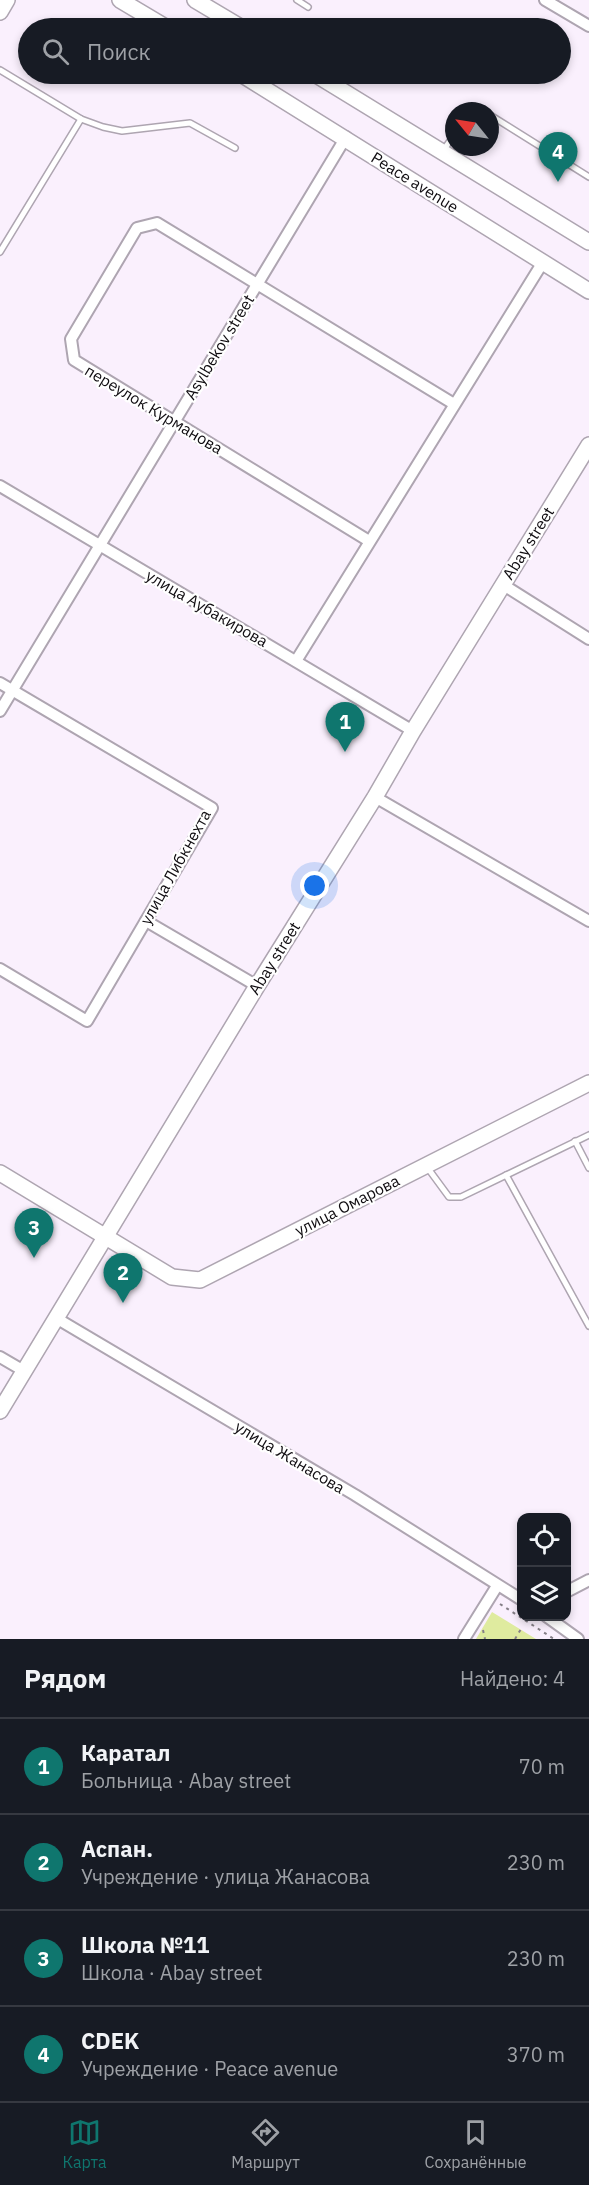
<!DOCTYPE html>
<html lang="ru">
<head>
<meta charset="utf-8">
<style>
  body { margin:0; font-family:"IBM Plex Sans",sans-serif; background:#242831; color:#f1f3f6 }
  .controls { position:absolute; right:18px; bottom:18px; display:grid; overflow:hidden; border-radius:12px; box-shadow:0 3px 9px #0003 }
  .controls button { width:54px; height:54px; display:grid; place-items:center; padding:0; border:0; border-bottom:2px solid #363941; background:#171b24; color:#f1f3f6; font:30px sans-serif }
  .compass { position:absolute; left:445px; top:102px; width:54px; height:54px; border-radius:50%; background:#171b24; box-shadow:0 3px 9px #0003; rotate:300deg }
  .you { position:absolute; left:315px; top:886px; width:21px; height:21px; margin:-15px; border:4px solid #fff; border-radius:50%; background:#1a73e8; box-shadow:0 0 0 9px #1a73e833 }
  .badge { display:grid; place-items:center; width:39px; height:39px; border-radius:50%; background:#0f766e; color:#fff; font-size:20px; font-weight:700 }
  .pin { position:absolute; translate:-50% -50px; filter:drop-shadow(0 2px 3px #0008) }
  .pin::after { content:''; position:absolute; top:32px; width:21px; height:18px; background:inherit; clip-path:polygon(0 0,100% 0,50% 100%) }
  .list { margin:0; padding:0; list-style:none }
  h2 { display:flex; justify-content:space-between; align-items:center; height:78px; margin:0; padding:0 24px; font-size:26px }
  h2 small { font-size:20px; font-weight:400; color:#9ea1a6 }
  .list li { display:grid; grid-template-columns:39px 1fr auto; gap:18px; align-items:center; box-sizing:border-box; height:96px; padding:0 24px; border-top:2px solid #363941 }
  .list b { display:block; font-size:22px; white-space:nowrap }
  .list p { margin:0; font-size:20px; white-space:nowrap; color:#9ea1a6 }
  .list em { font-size:20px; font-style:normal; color:#9ea1a6 }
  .icon { flex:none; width:33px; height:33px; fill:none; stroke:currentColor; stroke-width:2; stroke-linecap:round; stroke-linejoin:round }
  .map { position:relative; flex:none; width:589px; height:1639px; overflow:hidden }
  .search { position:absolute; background:#171b24; box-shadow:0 3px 9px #0003; left:18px; right:18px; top:18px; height:66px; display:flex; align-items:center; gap:15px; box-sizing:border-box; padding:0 21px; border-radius:33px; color:#9ea1a6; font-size:22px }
  .sheet { height:462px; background:#171b24 }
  nav { display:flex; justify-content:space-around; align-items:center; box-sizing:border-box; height:84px; border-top:2px solid #363941; background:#171b24; font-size:16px; color:#9ea1a6 }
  nav a { display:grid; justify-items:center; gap:3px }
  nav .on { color:#0f766e }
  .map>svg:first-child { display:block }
</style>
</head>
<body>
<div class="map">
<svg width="589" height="1639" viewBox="0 0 589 1639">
  <rect width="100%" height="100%" fill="#faf0fd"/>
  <path fill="#dfeb9f" d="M 492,1612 L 536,1639 L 476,1639 Z"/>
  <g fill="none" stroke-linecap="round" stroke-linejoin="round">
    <g stroke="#aea5b1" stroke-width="8">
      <g id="lane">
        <path d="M 297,0 L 308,7"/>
        <path d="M 0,70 L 81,119 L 103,127 L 122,131 L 190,123 L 235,148"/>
        <path d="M 470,111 L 481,111"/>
        <path d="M 490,115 L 589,177"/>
        <path d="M 443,151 L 454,135"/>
        <path d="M 0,252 L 81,119"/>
        <path d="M 575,1141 L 589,1168"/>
        <path d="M 427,1167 L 449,1197 L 461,1197 L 589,1135"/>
        <path d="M 506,1175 L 589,1326"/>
      </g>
    </g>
    <g stroke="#aea5b1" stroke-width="14">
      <g id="street">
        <path d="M 545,0 L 589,26"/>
        <path d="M 0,486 L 413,731"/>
        <path d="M 369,541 L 74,360 L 71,339 L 137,228 L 157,223 L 454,404"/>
        <path d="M 502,584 L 589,639"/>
        <path d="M 296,661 L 543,262"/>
        <path d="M 0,683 L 212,808 L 87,1021 L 0,969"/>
        <path d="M 0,711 L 346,137"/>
        <path d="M 375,797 L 589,921"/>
        <path d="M 146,921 L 257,986"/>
        <path d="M 56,1318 L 355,1495 L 522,1600"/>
        <path d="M 0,1357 L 24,1371"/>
        <path d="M 566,1592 L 589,1580"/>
        <path d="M 546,1616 L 578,1639"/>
        <path d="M 464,1639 L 497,1586"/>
      </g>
    </g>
    <g stroke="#aea5b1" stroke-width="18">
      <g id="secondary">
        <path d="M 120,0 L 167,28"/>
        <path d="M 195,0 L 242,28"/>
        <path d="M 0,12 L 7,0"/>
        <path d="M 241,74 L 589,291"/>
        <path d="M 315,74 L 589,242"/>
        <path d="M 0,1173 L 172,1277 L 200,1280 L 589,1083"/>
        <path d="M 0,1411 L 257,986 L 375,797 L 413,731 L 589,445"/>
      </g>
    </g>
    <g stroke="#857f87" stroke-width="2" stroke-dasharray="3 4.5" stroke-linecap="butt">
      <path d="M 500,1604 L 554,1639"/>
      <path d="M 483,1630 L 485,1639"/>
      <path d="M 515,1639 L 521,1629"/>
    </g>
    <use href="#lane" stroke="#fff" stroke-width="5"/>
    <use href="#street" stroke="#fff" stroke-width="10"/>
    <use href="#secondary" stroke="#fff" stroke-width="15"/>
  </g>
  <g text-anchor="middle" stroke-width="4.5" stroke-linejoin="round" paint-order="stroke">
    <g font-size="16" fill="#0f0c10" stroke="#fff">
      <text transform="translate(415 182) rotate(32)" y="6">Peace avenue</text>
      <text transform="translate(219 347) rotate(-59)" y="6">Asylbekov street</text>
      <text transform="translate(154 409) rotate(31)" y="6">переулок Курманова</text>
      <text transform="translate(528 543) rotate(-58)" y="6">Abay street</text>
      <text transform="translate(207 608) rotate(30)" y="6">улица Аубакирова</text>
      <text transform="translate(175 867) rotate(-61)" y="6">улица Либкнехта</text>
      <text transform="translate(274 958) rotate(-58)" y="6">Abay street</text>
      <text transform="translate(347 1205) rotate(-27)" y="6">улица Омарова</text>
      <text transform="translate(290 1457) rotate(31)" y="6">улица Жанасова</text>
    </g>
  </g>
</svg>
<div class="controls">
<button><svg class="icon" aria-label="locate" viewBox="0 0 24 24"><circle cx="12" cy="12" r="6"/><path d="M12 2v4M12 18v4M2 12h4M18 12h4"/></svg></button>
<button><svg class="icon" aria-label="layers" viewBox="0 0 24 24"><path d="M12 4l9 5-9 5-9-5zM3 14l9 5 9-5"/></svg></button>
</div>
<svg class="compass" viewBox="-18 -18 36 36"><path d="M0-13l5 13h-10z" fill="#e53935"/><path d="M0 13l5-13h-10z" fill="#9ea1a6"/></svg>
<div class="you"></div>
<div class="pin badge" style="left:345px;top:752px">1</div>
<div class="pin badge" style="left:123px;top:1303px">2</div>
<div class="pin badge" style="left:34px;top:1258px">3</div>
<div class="pin badge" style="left:558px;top:182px">4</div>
<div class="search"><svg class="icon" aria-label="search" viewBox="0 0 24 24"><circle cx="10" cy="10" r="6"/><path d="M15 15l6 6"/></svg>Поиск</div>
</div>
<section class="sheet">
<h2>Рядом<small>Найдено: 4</small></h2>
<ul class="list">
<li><span class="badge">1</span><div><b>Каратал</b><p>Больница · Abay street</p></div><em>70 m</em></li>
<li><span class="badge">2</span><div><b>Аспан.</b><p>Учреждение · улица Жанасова</p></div><em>230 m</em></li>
<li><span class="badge">3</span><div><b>Школа №11</b><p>Школа · Abay street</p></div><em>230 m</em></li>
<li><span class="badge">4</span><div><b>CDEK</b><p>Учреждение · Peace avenue</p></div><em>370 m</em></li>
</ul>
</section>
<nav>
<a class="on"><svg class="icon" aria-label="map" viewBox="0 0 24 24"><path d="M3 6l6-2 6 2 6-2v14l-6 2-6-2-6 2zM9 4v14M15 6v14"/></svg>Карта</a>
<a><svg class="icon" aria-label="directions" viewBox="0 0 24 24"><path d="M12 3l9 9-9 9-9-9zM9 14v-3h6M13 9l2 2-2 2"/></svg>Маршрут</a>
<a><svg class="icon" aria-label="saved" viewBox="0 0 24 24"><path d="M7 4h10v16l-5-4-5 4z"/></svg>Сохранённые</a>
</nav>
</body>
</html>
